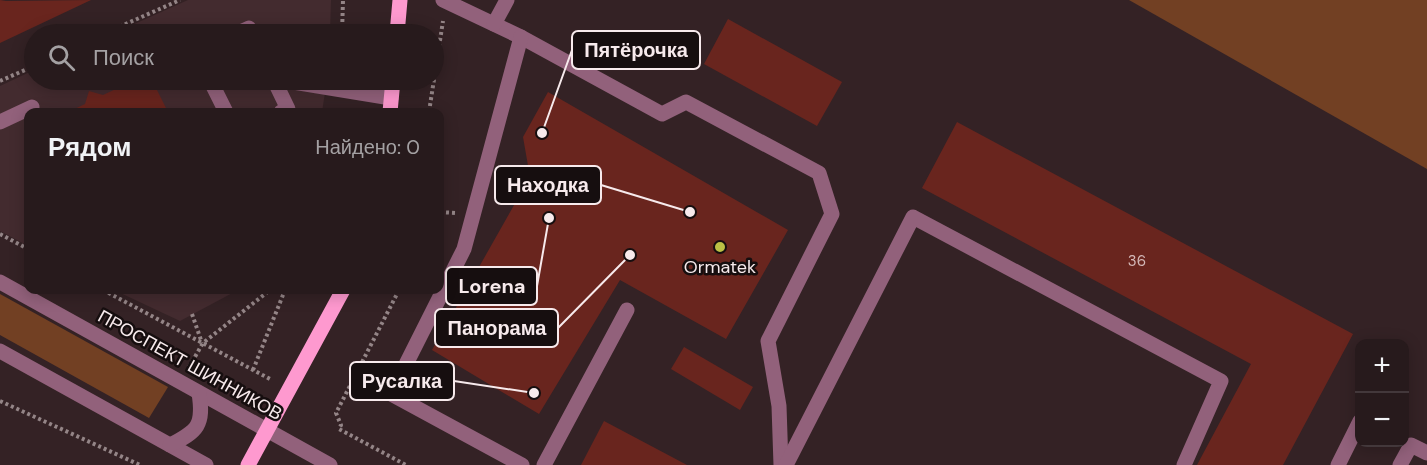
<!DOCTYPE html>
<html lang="ru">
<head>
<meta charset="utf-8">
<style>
  body { margin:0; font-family:"DM Sans",sans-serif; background:#2f2325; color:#f1f3f6 }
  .controls { position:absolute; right:18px; bottom:18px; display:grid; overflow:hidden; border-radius:12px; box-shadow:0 3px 15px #0003 }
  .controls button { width:54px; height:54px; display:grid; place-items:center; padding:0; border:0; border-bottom:2px solid #43383b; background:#271a1c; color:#f1f3f6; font:30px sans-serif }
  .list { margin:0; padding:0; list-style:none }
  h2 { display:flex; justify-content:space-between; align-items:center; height:78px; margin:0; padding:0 24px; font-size:26px }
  h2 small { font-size:20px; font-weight:400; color:#a4a1a3 }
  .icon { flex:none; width:33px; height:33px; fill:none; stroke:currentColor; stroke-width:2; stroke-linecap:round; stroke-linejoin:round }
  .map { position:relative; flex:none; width:1427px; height:465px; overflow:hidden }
  .search { position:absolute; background:#271a1c; box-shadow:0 3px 15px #0003; left:24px; top:24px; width:420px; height:66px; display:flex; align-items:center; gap:15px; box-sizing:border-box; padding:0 21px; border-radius:33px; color:#a4a1a3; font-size:22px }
  .panel { position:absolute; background:#271a1c; box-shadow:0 3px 15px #0003; left:24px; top:108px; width:420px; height:186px; border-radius:12px }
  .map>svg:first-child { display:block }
</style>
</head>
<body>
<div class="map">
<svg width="1427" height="465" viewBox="0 0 1427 465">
  <rect width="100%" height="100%" fill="#342225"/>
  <g fill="#432b2f">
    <path d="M 188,0 L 331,0 L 330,34 L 112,34 Z"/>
    <path d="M 34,70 L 34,80 L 327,80 L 322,112 L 28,112 L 28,246 L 0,231 L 0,86 Z"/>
    <path d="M 114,290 L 238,290 L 180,321 Z"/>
  </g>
  <g fill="#724023">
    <path d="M 1129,0 L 1427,0 L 1427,169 Z"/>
    <path d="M 0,294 L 168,387 L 149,418 L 0,335 Z"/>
  </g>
  <g fill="#69251e">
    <path d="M 0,0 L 6,1 L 91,0 L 0,43 Z"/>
    <path d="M 728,19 L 842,82 L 817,126 L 704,64 Z"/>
    <path d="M 135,80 L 152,80 L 168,112 L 68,112 L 85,104 L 89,91 L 103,95 Z"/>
    <path d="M 548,92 L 788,230 L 726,339 L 620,280 L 539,414 L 432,350 L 530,177 L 523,137 Z"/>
    <path d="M 957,122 L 1353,334 L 1283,465 L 1197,465 L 1251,364 L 922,188 Z"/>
    <path d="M 684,347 L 753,387 L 740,410 L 671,369 Z"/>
    <path d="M 604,421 L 687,465 L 581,465 Z"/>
  </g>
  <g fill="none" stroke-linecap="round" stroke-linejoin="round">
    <g stroke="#948587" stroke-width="4" stroke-dasharray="3 3" stroke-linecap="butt">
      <path d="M 103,34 L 180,0"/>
      <path d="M 342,34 L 343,0"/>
      <path d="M 0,81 L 34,66"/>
      <path d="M 429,112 L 443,21"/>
      <path d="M 440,212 L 455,213"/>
      <path d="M 0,234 L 28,249"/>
      <path d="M 103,290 L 270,379"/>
      <path d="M 399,290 L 336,413 L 341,425 L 339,429 L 406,465"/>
      <path d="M 192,314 L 202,343"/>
      <path d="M 189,367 L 203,343 L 270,290"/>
      <path d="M 253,370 L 285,290"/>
      <path d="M 0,401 L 140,465"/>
    </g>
    <g stroke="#92617b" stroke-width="15">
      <path d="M 443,0 L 521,37 L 662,114 L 686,102 L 819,173 L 832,214 L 768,341 L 779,406 L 781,465"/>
      <path d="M 494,24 L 507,0"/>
      <path d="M 236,34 L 249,28 L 252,34"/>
      <path d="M 521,37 L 464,249 L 391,394 L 522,465"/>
      <path d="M 210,80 L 226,112"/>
      <path d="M 274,80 L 288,109 L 281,112"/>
      <path d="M 281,80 L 391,98"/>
      <path d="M 0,122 L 32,107"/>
      <path d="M 0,282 L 330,465"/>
      <path d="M 0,351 L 206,465"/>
      <path d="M 170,445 C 198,431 204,425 199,393"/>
      <path d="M 544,465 L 627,310"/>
      <path d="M 786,465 L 913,217 L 1221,381 L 1184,465"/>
      <path d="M 1338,465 L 1360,421"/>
      <path d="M 1400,465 L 1411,445 L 1427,453"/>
    </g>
    <g stroke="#fe99cf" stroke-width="15">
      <path d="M 397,34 L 400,0"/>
      <path d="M 390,112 L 393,80"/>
      <path d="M 248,465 L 343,290"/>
    </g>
  </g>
  <circle fill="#bbc045" stroke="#160e0f" stroke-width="2" cx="720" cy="247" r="6"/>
  <g text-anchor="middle" stroke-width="5" stroke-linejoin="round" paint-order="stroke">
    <g font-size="15" fill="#d4b9b8">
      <text x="1137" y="266">36</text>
    </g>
    <g font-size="18" fill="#f7eaec" stroke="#160e0f">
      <text x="720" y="273">Ormatek</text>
    </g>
    <g font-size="18" fill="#f7eaec" stroke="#160e0f">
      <text transform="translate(190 365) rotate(29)" y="6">ПРОСПЕКТ ШИННИКОВ</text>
    </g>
  </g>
  <path fill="none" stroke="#f7eaec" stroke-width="2" d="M542 133L572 50M690 212L601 185M549 218L537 286M630 255L558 328M534 393L454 381"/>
  <g fill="#f7eaec" stroke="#160e0f" stroke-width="2">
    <circle cx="542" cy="133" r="6"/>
    <circle cx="690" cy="212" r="6"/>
    <circle cx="549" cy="218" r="6"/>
    <circle cx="630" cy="255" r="6"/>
    <circle cx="534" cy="393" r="6"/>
  </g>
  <g fill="#160e0f" stroke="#f7eaec" stroke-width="2">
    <rect x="572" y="31" width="128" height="38" rx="6"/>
    <rect x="495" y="166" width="106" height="38" rx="6"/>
    <rect x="446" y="267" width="91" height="38" rx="6"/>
    <rect x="435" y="309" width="123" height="38" rx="6"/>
    <rect x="350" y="362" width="104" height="38" rx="6"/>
  </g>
  <g font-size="20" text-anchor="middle" font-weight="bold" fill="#f7eaec">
    <text x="636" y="57">Пятёрочка</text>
    <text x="548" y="192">Находка</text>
    <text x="492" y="293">Lorena</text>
    <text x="497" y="335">Панорама</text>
    <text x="402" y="388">Русалка</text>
  </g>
</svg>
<div class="controls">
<button>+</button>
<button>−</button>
</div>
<div class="search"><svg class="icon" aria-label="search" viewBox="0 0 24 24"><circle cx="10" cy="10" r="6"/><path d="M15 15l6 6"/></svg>Поиск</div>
<section class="panel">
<h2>Рядом<small>Найдено: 0</small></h2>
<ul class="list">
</ul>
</section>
</div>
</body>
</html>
